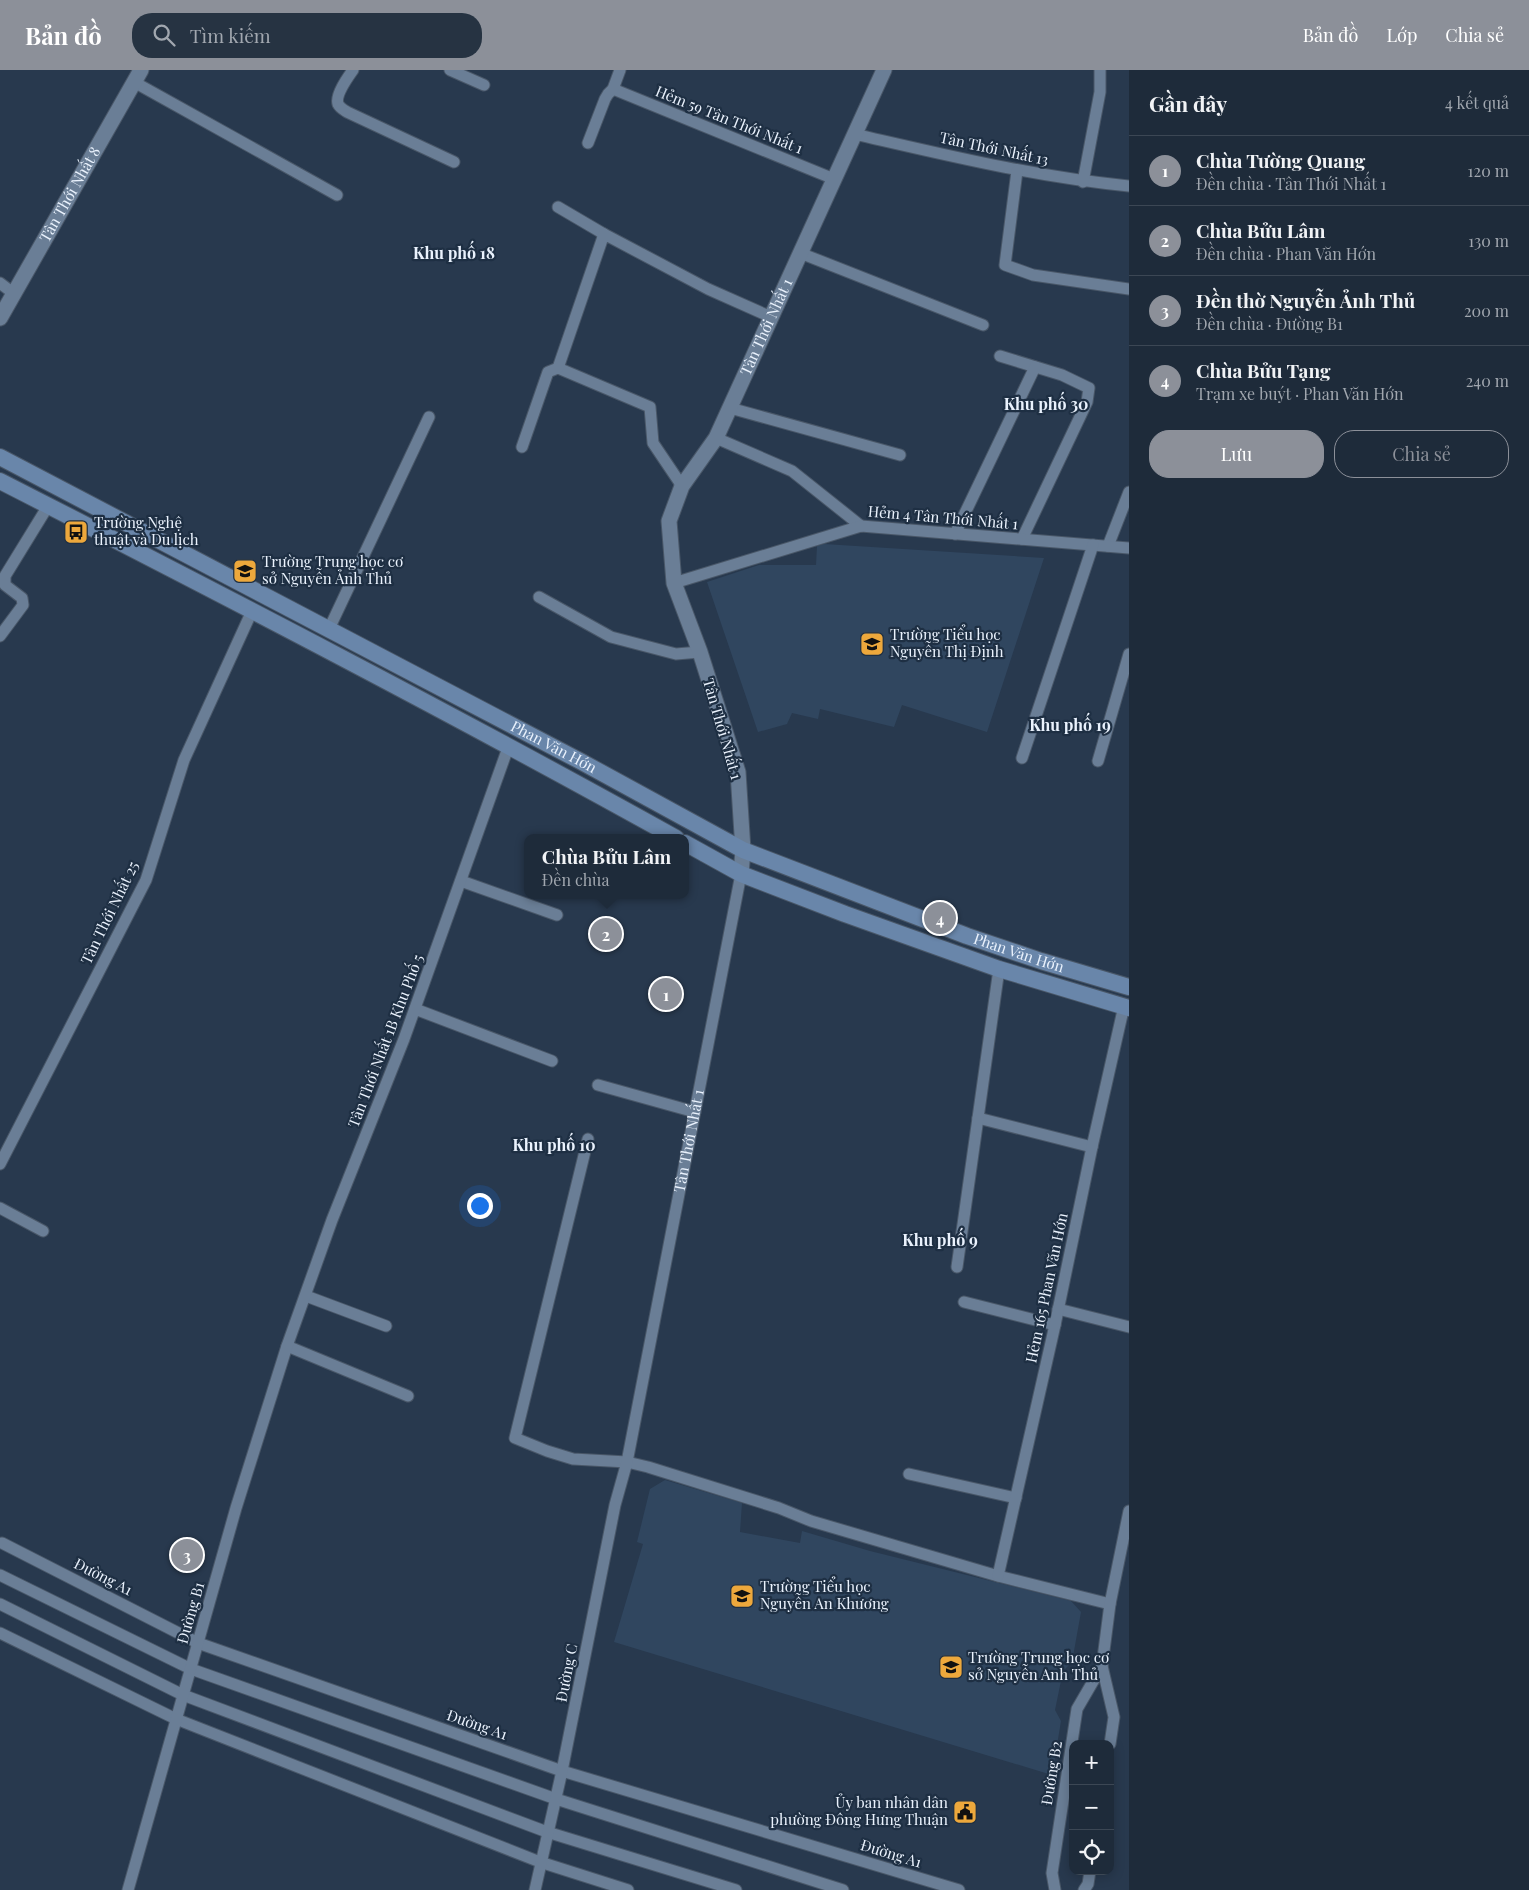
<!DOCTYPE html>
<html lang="vi">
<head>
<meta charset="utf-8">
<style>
  body { margin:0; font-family:"Playfair Display",serif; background:#263342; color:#f1f3f6 }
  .controls { position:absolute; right:15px; bottom:15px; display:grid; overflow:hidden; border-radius:10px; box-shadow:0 2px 12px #0003 }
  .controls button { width:45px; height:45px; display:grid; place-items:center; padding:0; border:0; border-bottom:1px solid #3c4754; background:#1e2b3a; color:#f1f3f6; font:25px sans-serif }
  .you { position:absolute; left:479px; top:1135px; width:18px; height:18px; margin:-12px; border:4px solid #fff; border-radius:50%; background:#1a73e8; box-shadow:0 0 0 8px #1a73e833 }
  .badge { display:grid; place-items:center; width:32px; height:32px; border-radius:50%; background:#8c9099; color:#fff; font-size:16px; font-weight:700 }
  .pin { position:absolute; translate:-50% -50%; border:2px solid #fff; box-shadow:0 1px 5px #0006 }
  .popup { position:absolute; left:524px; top:764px; width:165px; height:65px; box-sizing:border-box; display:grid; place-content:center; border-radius:10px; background:#1e2b3a; filter:drop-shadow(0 1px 4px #0005); font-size:16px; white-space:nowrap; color:#a1a7af }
  .popup b { font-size:19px; color:#f1f3f6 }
  .popup::after { content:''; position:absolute; left:50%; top:100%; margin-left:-10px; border:10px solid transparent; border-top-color:#1e2b3a }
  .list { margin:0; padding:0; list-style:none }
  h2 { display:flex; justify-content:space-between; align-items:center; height:65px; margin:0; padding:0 20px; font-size:21px }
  h2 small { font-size:16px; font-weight:400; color:#a1a7af }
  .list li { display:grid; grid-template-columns:32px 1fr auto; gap:15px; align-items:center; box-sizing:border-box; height:70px; padding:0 20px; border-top:1px solid #3c4754 }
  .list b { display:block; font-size:19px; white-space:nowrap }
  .list p { margin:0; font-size:16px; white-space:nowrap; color:#a1a7af }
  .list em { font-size:16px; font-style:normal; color:#a1a7af }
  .actions { display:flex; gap:10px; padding:15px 20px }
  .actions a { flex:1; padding:11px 0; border:1px solid #8c9099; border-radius:20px; text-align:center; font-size:18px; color:#8c9099 }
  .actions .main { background:#8c9099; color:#fff }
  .icon { flex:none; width:28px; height:28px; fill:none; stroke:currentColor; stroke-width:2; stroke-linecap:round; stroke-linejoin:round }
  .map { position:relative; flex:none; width:1129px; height:1820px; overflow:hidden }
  header { display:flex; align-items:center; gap:30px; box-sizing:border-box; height:70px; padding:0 25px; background:#8c9099; color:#fff }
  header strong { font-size:24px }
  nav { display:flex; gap:28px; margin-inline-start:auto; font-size:18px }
  .search { width:350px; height:45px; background:#263342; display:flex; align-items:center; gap:12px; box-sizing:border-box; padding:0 18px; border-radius:20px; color:#a1a7af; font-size:19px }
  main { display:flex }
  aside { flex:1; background:#1e2b3a }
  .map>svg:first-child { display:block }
</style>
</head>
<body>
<header>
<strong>Bản đồ</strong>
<div class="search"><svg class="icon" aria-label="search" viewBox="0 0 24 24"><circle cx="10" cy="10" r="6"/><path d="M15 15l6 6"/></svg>Tìm kiếm</div>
<nav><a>Bản đồ</a><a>Lớp</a><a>Chia sẻ</a></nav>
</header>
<main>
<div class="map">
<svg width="1129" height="1820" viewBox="0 0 1129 1820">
  <rect width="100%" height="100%" fill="#28394e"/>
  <g fill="#30465f">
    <path d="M 824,474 L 1044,488 L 987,662 L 902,635 L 894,657 L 820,639 L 818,649 L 792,643 L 787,654 L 758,662 L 707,512 L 759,495 L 816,495 L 817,476 Z"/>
    <path d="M 665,1410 L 742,1433 L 740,1462 L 800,1473 L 802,1461 L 870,1481 L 1071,1531 L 1081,1542 L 1072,1592 L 1063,1601 L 1055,1640 L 1061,1651 L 1052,1705 L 614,1572 L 643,1474 L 637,1472 L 650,1419 Z"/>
  </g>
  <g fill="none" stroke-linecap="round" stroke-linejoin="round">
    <g stroke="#495768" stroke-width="13">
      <g id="minor">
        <path d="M 353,0 C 348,7 335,25 338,34 C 340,38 344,40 347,42 L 454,92"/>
        <path d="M 450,0 L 484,15"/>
        <path d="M 134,12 L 337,125"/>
        <path d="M 613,19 L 834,109"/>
        <path d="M 854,64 C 946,85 1035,107 1129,116"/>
        <path d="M 588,73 L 605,29 L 608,24 L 613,19 L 620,0"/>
        <path d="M 1017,101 L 1005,195 L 1033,205 L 1129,219"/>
        <path d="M 1083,112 L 1100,22 L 1100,0"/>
        <path d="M 558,137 L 604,164"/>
        <path d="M 800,183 L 983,255"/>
        <path d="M 0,213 L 13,223"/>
        <path d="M 1000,286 L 1062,305 L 1089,318 L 1087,332 L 1022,469"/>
        <path d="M 558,298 L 650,337 L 653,373 L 682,416"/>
        <path d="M 730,338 L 900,385"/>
        <path d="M 716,368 L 792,401 L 861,456"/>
        <path d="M 522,377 L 548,302 L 558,298 L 604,164 L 708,219 L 771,247"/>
        <path d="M 955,464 L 1035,297"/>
        <path d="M 1108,476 L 1129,422"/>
        <path d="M 674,513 L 861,456 L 1129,478"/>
        <path d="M 539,527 L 611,567 L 676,584 L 700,582"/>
        <path d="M 329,559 L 429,347"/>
        <path d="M 0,566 L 23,535 L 22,528 L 5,515 L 5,506 L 48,436"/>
        <path d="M 1022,688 L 1093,475"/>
        <path d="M 1098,691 L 1129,584"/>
        <path d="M 461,811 L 557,845"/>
        <path d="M 415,939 L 552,991"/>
        <path d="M 598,1015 L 695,1042"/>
        <path d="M 978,1048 L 1092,1077"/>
        <path d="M 588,1069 L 515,1368 L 547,1381 L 573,1389 L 627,1392 L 648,1397 L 779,1438 L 811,1451 L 998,1506 L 1110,1534"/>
        <path d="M 0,1094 L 146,810 L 184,690 L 252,541"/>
        <path d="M 0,1138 L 43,1161"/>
        <path d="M 957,1197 L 999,899"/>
        <path d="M 306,1226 L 386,1256"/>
        <path d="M 964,1232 L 1055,1255"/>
        <path d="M 1058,1239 L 1129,1257"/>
        <path d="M 287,1276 L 408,1326"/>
        <path d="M 909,1404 L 1016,1428"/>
        <path d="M 2,1473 L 198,1573 L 562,1701 L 959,1820"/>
        <path d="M 0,1505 L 191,1599 L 556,1729 L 843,1820"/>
        <path d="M 998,1506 L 1055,1255 L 1092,1077 L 1124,936"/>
        <path d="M 0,1534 L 183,1625 L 547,1762 L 736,1820"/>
        <path d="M 0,1563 L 176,1649 L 540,1792 L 628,1820"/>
        <path d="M 1110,1674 L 1114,1647 L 1102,1596 L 1110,1534 L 1129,1441"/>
        <path d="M 128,1820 L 236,1438 L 287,1276 L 332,1150 L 404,969 L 509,675"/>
        <path id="s1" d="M 535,1820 L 562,1701 L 615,1435 L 627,1392 L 741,804"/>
        <path d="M 1055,1820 L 1052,1803 L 1077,1639 L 1102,1596"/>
        <path d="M 1084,1820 L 1088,1814 L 1090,1801"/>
      </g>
    </g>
    <g stroke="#495768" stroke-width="17">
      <g id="tertiary">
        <path id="s2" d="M 0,248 L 141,0"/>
        <path id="s3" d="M 741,804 L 743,780 L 738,702 L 700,582 L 674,513 L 669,451 L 682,416 L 716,368 L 884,0"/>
      </g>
    </g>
    <g stroke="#495768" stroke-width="18">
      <g id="secondary">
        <path id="s4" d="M 0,387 L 580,691 L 743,780 L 967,866 L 1041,891 L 1129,917"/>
        <path d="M 0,411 C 227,527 453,644 676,768"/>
        <path d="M 685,773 L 741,804 L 845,844 L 999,899 L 1129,938"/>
      </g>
    </g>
    <use href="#minor" stroke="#6a7e96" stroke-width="11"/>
    <use href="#tertiary" stroke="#6a7e96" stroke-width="15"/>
    <use href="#secondary" stroke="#6986aa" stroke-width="16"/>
  </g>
  <defs>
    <g id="bus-square" transform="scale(1.25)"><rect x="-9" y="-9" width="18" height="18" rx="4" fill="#eda83c" stroke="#1e2f43"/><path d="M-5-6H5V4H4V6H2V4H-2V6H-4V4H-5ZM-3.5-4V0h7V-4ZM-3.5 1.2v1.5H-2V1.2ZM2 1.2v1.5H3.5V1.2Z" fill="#111"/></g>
    <g id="school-square" transform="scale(1.25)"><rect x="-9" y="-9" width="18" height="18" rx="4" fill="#eda83c" stroke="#1e2f43"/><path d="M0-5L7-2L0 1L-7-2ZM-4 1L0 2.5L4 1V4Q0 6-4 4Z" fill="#111"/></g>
    <g id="civic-square" transform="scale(1.25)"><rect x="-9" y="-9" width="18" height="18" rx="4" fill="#eda83c" stroke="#1e2f43"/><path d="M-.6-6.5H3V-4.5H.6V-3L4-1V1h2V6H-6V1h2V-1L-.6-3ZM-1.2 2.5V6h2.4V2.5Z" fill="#111"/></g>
  </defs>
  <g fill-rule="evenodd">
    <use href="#bus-square" x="76" y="462"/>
    <use href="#school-square" x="245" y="501"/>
    <use href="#school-square" x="872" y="574"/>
    <use href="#school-square" x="742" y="1526"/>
    <use href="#school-square" x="951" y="1597"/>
    <use href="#civic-square" x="965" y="1742"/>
  </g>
  <g text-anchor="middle" stroke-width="4.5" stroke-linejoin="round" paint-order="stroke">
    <g font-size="15" fill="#eaf2fd" stroke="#1e2f43">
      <text transform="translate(729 50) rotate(22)" y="5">Hẻm 59 Tân Thới Nhất 1</text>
      <text transform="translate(994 79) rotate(12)" y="5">Tân Thới Nhất 13</text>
      <text dy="5" stroke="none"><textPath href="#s2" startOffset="142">Tân Thới Nhất 8</textPath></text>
      <text dy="5" stroke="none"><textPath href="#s3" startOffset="582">Tân Thới Nhất 1</textPath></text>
      <text transform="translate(943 448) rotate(5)" y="5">Hẻm 4 Tân Thới Nhất 1</text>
      <text transform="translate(722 659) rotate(74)" y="5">Tân Thới Nhất 1</text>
      <text dy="5" stroke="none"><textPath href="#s4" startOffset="625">Phan Văn Hớn</textPath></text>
      <text transform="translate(110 843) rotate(-64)" y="5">Tân Thới Nhất 25</text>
      <text dy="5" stroke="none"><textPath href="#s4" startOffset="1135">Phan Văn Hớn</textPath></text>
      <text transform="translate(386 971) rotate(-69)" y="5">Tân Thới Nhất 1B Khu Phố 5</text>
      <text dy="5" stroke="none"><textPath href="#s1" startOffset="765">Tân Thới Nhất 1</textPath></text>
      <text transform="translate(1047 1218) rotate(-78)" y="5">Hẻm 165 Phan Văn Hớn</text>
      <text transform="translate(103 1507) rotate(27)" y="5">Đường A1</text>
      <text transform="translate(191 1543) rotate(-74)" y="5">Đường B1</text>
      <text transform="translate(567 1603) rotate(-79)" y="5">Đường C</text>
      <text transform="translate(477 1655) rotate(19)" y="5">Đường A1</text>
      <text transform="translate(1052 1703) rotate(-81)" y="5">Đường B2</text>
      <text transform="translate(891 1784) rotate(17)" y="5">Đường A1</text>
    </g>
    <g font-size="15" fill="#eaf2fd" stroke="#1e2f43" text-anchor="start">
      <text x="94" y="458">Trường Nghệ<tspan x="94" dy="17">thuật và Du lịch</tspan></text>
      <text x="262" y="497">Trường Trung học cơ<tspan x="262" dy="17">sở Nguyễn Ảnh Thủ</tspan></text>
      <text x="890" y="570">Trường Tiểu học<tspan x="890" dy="17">Nguyễn Thị Định</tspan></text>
      <text x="760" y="1522">Trường Tiểu học<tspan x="760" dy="17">Nguyễn An Khương</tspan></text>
      <text x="968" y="1593">Trường Trung học cơ<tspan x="968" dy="17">sở Nguyễn Anh Thủ</tspan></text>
      <text x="948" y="1738" text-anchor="end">Ủy ban nhân dân<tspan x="948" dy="17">phường Đông Hưng Thuận</tspan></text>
    </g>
    <g font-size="16" font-weight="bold" fill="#eaf2fd" stroke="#1e2f43">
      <text x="454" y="189">Khu phố 18</text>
      <text x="1046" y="340">Khu phố 30</text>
      <text x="1070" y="661">Khu phố 19</text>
      <text x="554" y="1081">Khu phố 10</text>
      <text x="940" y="1176">Khu phố 9</text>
    </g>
  </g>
</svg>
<div class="controls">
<button>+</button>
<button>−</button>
<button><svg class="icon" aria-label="locate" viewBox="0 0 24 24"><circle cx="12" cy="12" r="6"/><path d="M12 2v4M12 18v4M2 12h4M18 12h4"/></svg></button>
</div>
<div class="you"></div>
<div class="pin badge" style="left:666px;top:924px">1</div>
<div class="pin badge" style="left:606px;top:864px">2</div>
<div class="popup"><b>Chùa Bửu Lâm</b>Đền chùa</div>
<div class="pin badge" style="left:187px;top:1485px">3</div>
<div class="pin badge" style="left:940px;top:848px">4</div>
</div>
<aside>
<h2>Gần đây<small>4 kết quả</small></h2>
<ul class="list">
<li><span class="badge">1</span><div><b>Chùa Tường Quang</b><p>Đền chùa · Tân Thới Nhất 1</p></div><em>120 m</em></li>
<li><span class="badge">2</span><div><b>Chùa Bửu Lâm</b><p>Đền chùa · Phan Văn Hớn</p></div><em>130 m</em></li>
<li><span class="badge">3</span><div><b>Đền thờ Nguyễn Ảnh Thủ</b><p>Đền chùa · Đường B1</p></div><em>200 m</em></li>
<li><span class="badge">4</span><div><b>Chùa Bửu Tạng</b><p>Trạm xe buýt · Phan Văn Hớn</p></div><em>240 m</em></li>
</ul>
<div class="actions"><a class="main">Lưu</a><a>Chia sẻ</a></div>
</aside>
</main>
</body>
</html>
